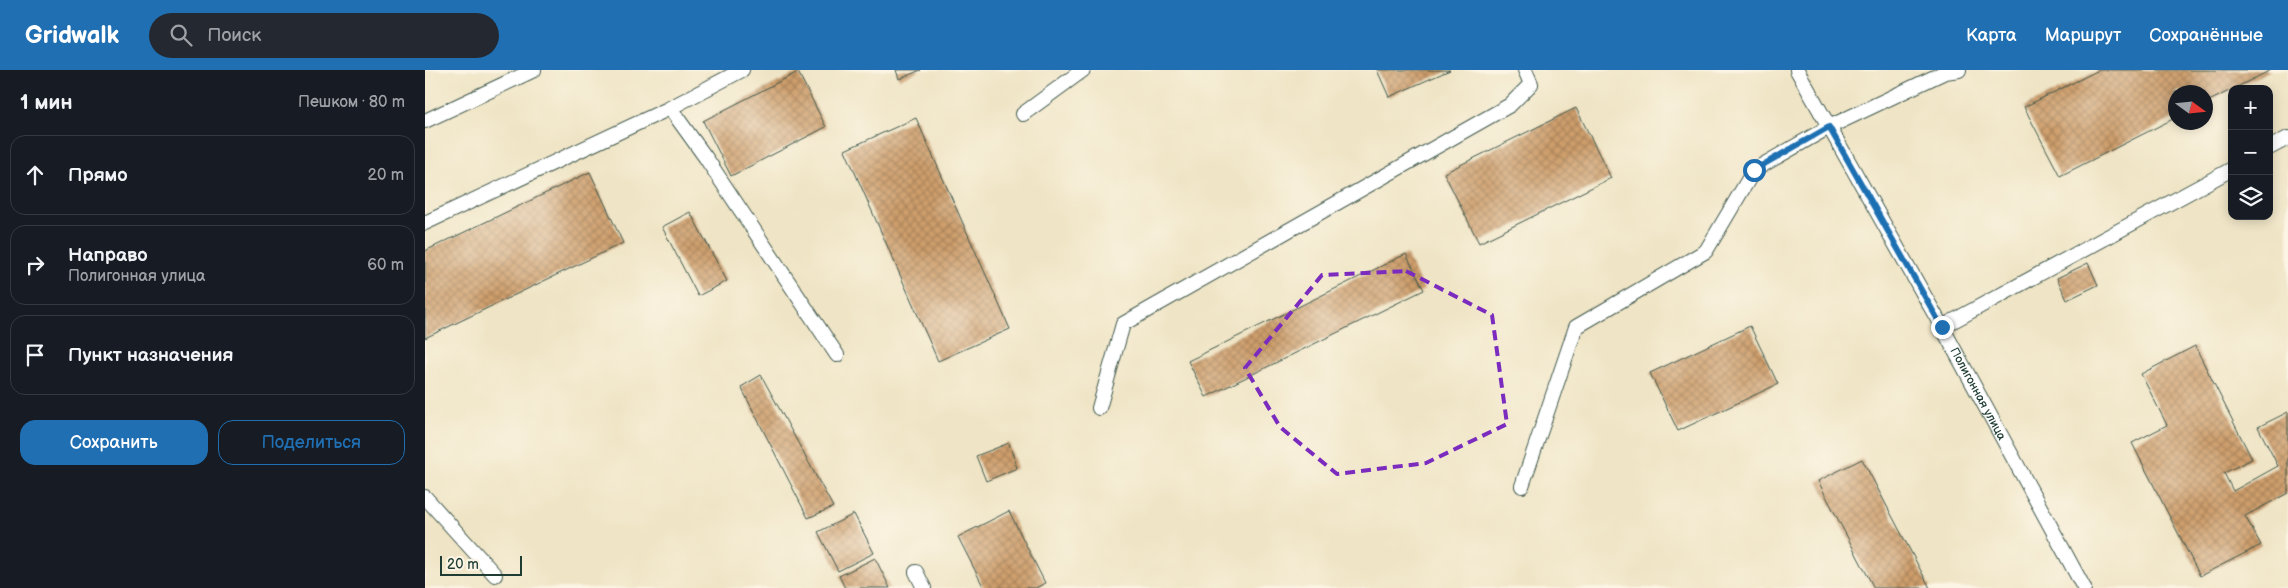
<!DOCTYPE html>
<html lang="ru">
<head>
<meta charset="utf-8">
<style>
  body { margin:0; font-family:"Balsamiq Sans",sans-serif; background:#242831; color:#f1f3f6 }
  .controls { position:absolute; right:15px; top:15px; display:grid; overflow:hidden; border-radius:10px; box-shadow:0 2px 12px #0003 }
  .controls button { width:45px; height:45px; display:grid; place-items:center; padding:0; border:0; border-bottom:1px solid #363941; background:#171b24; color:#f1f3f6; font:25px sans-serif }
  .compass { position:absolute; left:1743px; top:15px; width:45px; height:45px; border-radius:50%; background:#171b24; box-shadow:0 2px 12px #0003; rotate:105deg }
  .scale { position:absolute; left:15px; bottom:12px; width:82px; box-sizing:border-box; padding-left:5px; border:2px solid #1f3d34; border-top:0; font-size:14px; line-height:18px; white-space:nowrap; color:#1f3d34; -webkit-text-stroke:4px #fcf5e5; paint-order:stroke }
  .stop { position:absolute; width:15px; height:15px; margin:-11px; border:4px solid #1f6fb2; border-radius:50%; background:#fff }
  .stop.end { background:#1f6fb2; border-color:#fff; box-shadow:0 1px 5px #0008 }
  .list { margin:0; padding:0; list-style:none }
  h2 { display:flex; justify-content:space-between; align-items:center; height:65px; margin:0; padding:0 20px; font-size:21px }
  h2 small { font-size:16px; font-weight:400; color:#9ea1a6 }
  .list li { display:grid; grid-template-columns:32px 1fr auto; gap:15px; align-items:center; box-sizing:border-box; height:80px; margin:0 10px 10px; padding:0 10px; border:1px solid #363941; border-radius:15px }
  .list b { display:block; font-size:19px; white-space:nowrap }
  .list p { margin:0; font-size:16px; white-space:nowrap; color:#9ea1a6 }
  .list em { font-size:16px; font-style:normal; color:#9ea1a6 }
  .actions { display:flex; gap:10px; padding:15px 20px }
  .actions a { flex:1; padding:11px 0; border:1px solid #1f6fb2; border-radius:15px; text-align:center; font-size:18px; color:#1f6fb2 }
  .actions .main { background:#1f6fb2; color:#fff }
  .icon { flex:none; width:28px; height:28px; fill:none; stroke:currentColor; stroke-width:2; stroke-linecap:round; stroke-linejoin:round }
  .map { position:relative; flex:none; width:1863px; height:518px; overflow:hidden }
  header { display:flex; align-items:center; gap:30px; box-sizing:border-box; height:70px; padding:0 25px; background:#1f6fb2; color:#fff }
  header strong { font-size:24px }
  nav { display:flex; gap:28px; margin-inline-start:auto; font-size:18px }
  .search { width:350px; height:45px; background:#242831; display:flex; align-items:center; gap:12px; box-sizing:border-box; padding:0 18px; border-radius:28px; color:#9ea1a6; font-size:19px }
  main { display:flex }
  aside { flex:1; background:#171b24 }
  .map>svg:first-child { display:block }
</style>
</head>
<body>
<header>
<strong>Gridwalk</strong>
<div class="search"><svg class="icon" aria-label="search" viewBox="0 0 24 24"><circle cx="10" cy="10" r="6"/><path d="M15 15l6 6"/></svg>Поиск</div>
<nav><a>Карта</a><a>Маршрут</a><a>Сохранённые</a></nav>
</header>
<main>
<aside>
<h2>1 мин<small>Пешком · 80 m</small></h2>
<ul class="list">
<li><svg class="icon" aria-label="ahead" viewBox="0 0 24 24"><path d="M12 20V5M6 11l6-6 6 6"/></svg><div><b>Прямо</b></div><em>20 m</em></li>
<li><svg class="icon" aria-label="right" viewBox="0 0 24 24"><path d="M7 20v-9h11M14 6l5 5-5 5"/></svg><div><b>Направо</b><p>Полигонная улица</p></div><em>60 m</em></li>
<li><svg class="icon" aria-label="arrive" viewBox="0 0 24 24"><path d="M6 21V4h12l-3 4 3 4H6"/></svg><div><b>Пункт назначения</b></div></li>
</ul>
<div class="actions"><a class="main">Сохранить</a><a>Поделиться</a></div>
</aside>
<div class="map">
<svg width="1863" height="518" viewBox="0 0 1863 518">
  <defs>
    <pattern id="building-cross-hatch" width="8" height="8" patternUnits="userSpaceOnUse" patternTransform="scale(1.25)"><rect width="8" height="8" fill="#ce9e6c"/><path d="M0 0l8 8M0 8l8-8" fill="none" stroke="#a7825a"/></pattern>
  </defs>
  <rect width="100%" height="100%" fill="#fcf5e5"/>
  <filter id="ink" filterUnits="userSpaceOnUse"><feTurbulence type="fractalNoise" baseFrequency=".02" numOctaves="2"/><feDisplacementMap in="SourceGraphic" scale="10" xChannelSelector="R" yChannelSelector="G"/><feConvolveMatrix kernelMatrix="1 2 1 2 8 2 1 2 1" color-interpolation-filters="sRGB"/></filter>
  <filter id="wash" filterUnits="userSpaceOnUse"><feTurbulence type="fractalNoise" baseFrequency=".0096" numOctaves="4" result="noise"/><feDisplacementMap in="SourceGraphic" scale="20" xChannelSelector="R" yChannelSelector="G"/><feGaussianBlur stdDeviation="1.12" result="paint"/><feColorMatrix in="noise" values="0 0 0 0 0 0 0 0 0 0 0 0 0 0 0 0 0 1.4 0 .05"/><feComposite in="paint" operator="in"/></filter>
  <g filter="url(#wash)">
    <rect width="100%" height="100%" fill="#efe4c5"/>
    <g id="blocks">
      <g fill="url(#building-cross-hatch)">
        <path d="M 471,0 L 496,0 L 474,9 Z"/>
        <path d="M 952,0 L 1025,0 L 964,27 Z"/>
        <path d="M 1674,0 L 1846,0 L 1780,33 L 1780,22 L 1750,22 L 1750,48 L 1635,106 L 1599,37 Z"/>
        <path d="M 373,2 L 401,57 L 306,106 L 278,51 Z"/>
        <path d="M 1151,38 L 1186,108 L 1054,173 L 1019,103 Z"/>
        <path d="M 491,48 L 585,259 L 513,291 L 420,80 Z"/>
        <path d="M 165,102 L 198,173 L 0,268 L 0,181 Z"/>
        <path d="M 265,142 L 302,211 L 273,226 L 237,157 Z"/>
        <path d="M 981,184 L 999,220 L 781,327 L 763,291 Z"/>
        <path d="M 1663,193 L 1673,215 L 1642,230 L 1632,208 Z"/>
        <path d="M 1325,256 L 1353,314 L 1253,361 L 1225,303 Z"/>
        <path d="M 1770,276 L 1827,389 L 1799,403 L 1808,421 L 1853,396 L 1833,357 L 1863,342 L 1863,423 L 1820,446 L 1836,475 L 1775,506 L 1707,373 L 1742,355 L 1716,304 Z"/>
        <path d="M 336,305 L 408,437 L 383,448 L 316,317 Z"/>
        <path d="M 584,373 L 592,398 L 561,411 L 551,386 Z"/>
        <path d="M 1437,389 L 1505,518 L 1449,518 L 1393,411 Z"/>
        <path d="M 584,441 L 620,513 L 611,518 L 559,518 L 533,467 Z"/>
        <path d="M 429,444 L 449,483 L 413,501 L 393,462 Z"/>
        <path d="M 450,488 L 465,518 L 420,518 L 414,506 Z"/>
      </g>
    </g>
  </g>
  <g filter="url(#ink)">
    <use href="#blocks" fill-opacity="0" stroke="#3e564a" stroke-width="1"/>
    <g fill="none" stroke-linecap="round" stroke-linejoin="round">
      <g stroke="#3e564a" stroke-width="16">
        <g id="lane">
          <path id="s1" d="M 1372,0 L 1517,257 L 1659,518"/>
          <path d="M 245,38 L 281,88 L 412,285"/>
          <path d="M 598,44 L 658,0"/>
          <path d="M 0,51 L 109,0"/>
          <path d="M 1844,78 L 1863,68"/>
          <path d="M 0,153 L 245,38 L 317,0"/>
          <path d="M 1517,257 L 1807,99"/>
          <path d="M 674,338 L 698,254 L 1085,35 L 1106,14 L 1100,0"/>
          <path d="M 1097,416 L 1151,257 L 1281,181 L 1329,100 L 1404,57 L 1520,2 L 1534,0"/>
          <path d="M 0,427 L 70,505"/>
          <path d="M 491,502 L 499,518"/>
        </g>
      </g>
      <use href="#lane" stroke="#fff" stroke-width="14"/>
    </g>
  </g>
  <g fill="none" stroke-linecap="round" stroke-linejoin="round" filter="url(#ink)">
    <path stroke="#1f6fb2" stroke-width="6" d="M 1329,100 L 1404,57 L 1517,257"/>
  </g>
  <path fill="none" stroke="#7b2cbf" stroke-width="4" stroke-dasharray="10 6" stroke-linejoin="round" d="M 981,201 L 1067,245 L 1082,354 L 1001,393 L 912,404 L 855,357 L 820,298 L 897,205 Z"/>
  <g text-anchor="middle" stroke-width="4" stroke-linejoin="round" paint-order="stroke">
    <g font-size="12" fill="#1f3d34" stroke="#fcf5e5">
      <text dy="4" stroke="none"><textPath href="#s1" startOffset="371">Полигонная улица</textPath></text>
    </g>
  </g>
</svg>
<div class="controls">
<button>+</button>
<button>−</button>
<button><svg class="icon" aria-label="layers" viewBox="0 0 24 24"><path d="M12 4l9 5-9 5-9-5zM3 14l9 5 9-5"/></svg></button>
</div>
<svg class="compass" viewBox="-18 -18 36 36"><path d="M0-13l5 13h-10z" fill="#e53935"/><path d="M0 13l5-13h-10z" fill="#9ea1a6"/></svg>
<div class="scale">20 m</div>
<div class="stop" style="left:1329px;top:100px"></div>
<div class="stop end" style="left:1517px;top:257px"></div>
</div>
</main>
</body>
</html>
